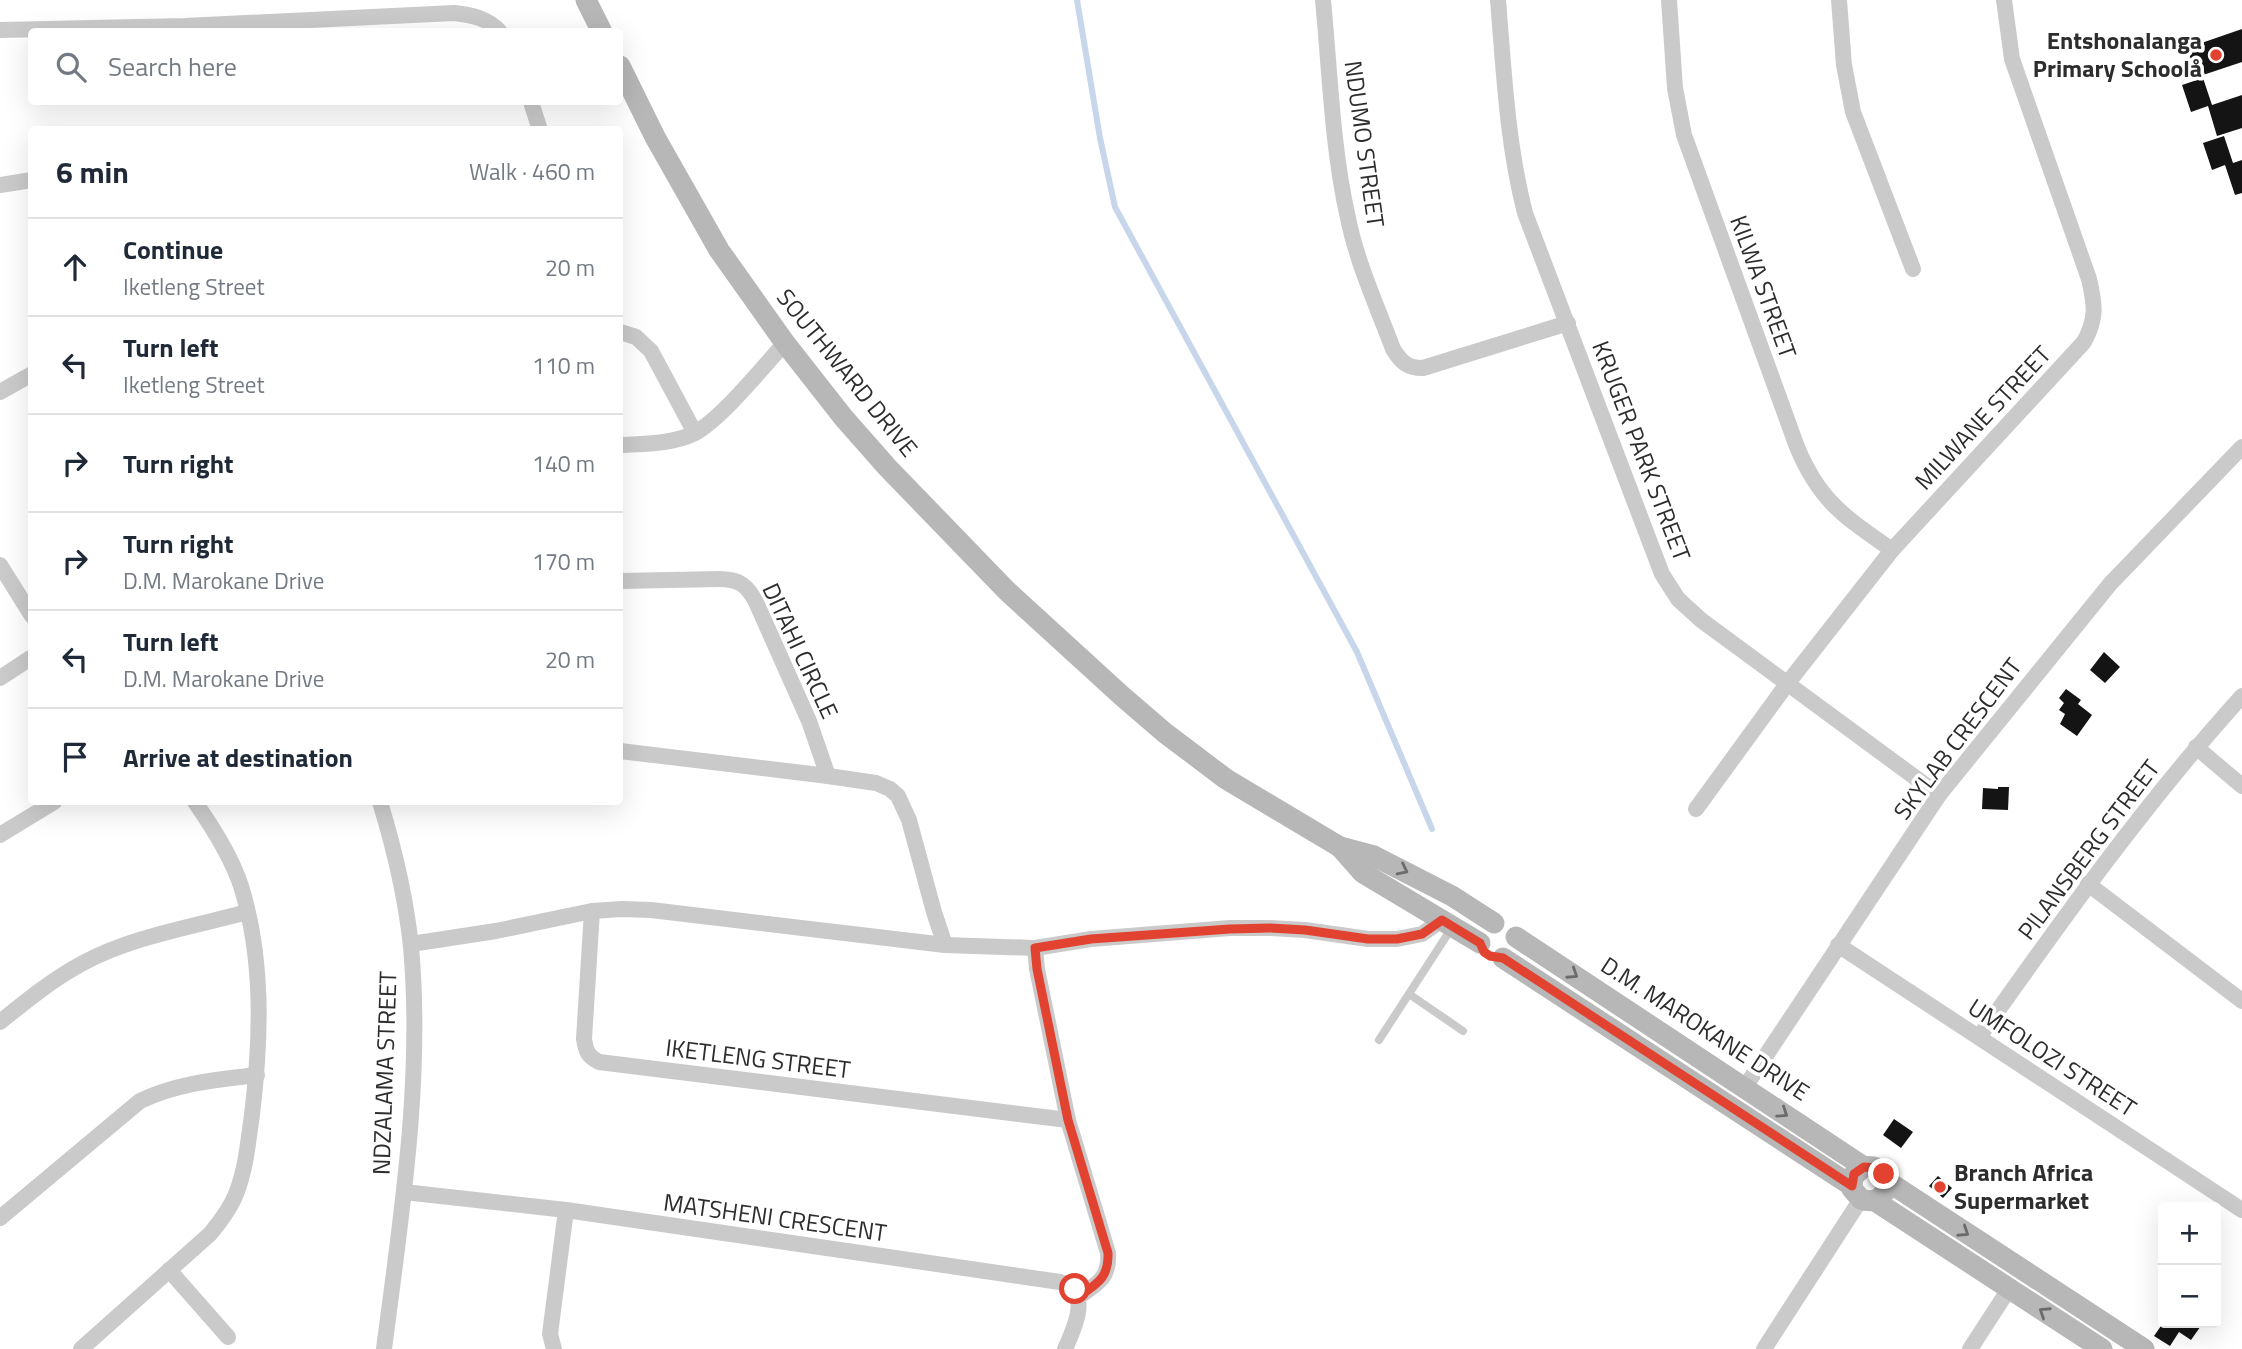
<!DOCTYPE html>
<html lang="en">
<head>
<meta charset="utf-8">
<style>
  body { margin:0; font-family:"Titillium Web",sans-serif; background:#f6f6f7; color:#1f2937 }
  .controls { position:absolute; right:21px; bottom:21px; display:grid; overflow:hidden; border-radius:7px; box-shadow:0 7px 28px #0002 }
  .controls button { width:63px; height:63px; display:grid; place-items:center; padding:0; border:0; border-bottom:2px solid #e0e1e3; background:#fff; color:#1f2937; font:35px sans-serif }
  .stop { position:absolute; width:21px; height:21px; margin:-16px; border:5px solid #e24331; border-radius:50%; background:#fff }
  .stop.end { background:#e24331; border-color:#fff; box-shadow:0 2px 7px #0008 }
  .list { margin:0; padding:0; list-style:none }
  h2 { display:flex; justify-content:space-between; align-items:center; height:91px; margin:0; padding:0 28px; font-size:30px }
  h2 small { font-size:23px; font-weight:400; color:#747a83 }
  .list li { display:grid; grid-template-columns:46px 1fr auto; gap:21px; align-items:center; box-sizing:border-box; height:98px; padding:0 28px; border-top:2px solid #e0e1e3 }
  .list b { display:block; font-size:26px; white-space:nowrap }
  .list p { margin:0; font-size:23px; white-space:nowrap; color:#747a83 }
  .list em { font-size:23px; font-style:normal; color:#747a83 }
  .icon { flex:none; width:38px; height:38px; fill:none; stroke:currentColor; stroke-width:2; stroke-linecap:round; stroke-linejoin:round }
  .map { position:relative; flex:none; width:2242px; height:1349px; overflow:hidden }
  .search { position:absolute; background:#fff; box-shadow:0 7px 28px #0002; left:28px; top:28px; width:595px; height:77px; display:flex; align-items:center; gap:18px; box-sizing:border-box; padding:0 24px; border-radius:7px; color:#747a83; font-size:26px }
  .panel { position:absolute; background:#fff; box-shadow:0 7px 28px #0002; left:28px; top:126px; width:595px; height:679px; border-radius:7px }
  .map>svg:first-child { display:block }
</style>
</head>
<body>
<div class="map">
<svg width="2242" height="1349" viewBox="0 0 2242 1349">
  <rect width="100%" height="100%" fill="#fff"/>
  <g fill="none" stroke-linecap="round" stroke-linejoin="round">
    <path stroke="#c7d6ea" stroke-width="6" d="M 1077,0 L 1100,138 L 1115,207 L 1357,652 L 1432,829"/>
  </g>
  <g fill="#141414">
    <path d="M 2242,29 L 2242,62 L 2197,77 L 2187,48 Z"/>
    <path d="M 2203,78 L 2212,105 L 2242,95 L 2242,128 L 2217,136 L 2208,106 L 2191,112 L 2182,85 Z"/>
    <path d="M 2224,136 L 2233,163 L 2242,160 L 2242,193 L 2235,195 L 2225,165 L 2212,170 L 2203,143 Z"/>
    <path d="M 2104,652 L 2120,667 L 2105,683 L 2090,670 Z"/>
    <path d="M 2066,689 L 2081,700 L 2078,704 L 2092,715 L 2077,736 L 2060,724 L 2065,714 L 2059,710 L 2064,703 L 2059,698 Z"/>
    <path d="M 1998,787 L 2009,787 L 2008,810 L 1982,809 L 1983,788 L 1998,789 Z"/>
    <path d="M 1894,1119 L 1913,1132 L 1901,1148 L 1883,1135 Z"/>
    <path d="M 1938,1176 L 1952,1188 L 1943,1198 L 1929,1186 Z"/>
    <path d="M 2163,1323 L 2168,1325 L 2170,1323 L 2203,1323 L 2191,1340 L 2179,1332 L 2170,1346 L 2154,1336 Z"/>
  </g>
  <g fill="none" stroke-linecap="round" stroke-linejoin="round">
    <g stroke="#cacaca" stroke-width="8">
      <path d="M 1409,994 L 1463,1031"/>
      <path d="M 1379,1040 L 1451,929"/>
    </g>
    <g stroke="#cacaca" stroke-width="16">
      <path d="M 1323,0 C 1330,72 1332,148 1348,218 C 1357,263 1377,306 1393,349 C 1401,362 1407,368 1423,368 L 1568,323"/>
      <path d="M 1498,0 C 1504,72 1507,143 1525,213 L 1662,574 L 1678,599 L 1701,620 L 1939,795"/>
      <path d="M 1669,0 L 1675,88 L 1684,135 L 1797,447 C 1820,502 1845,517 1892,550"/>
      <path d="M 1839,0 L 1844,65 L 1853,112 L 1913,269"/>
      <path d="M 0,30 L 185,26 L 454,13 C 472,15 488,18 500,32"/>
      <path d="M 531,102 L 540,130"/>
      <path d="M 0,185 L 32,180"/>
      <path d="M 620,332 L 636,337 L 651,351 L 695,433"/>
      <path d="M 0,392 L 32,374"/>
      <path d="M 620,445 C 644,444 673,444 695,433 C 723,417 762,368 785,343"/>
      <path d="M 0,565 L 32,616"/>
      <path d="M 620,581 L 719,579 C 739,579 747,585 756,602 L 809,721 L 828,776"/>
      <path d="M 0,678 L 32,657"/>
      <path d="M 2196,747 L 2242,786"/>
      <path d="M 620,751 L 828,776 L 876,783 L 890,789 L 898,796 L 909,820 L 934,912 L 945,945"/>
      <path d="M 380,802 C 394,848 406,898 411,947 C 423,1080 401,1217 384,1349"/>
      <path d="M 1696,809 L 1787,684 L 1892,550 L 2084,342 C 2097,318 2095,305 2089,279 L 2012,59 L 2004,0"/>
      <path d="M 0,835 L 54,802"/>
      <path d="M 2088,884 L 2242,1001"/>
      <path d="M 592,911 L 584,1039 C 586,1052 588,1056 599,1062 L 1068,1120"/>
      <path d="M 411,944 L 496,931 L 592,911 L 622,909 L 651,910 L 945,945 L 1035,948 L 1037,969 L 1068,1120 L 1108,1253 C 1110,1278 1097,1284 1078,1297"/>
      <path d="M 1838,945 L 2242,1210"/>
      <path d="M 1035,948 L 1091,939 L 1230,928 L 1270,928 L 1305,930 L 1368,939 L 1397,939 L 1422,934 L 1442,920"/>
      <path d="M 0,1022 C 26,1001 53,979 83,963 C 133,936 193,927 247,912"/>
      <path d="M 1979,1037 C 2062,920 2145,803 2242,696"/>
      <path d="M 1745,1087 L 1939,795 L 2110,584 L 2242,447"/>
      <path d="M 404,1192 L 566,1210 L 1060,1282 C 1092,1291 1075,1327 1065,1349"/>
      <path d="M 0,1218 L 140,1101 C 177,1083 216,1080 257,1075"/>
      <path d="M 169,1270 L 228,1337"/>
      <path d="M 81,1349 L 210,1234 C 220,1222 230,1209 236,1194 C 246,1169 248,1142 252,1115 C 261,1039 264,960 241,886 C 231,856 213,828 195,802"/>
      <path d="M 554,1349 L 550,1334 L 566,1210"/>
      <path d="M 1764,1349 L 1861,1199"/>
      <path d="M 1970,1349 L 2009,1289"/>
    </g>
    <g stroke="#b7b7b7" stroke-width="21">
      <path d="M 586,0 L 602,32"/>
      <path d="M 620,66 L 655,137 L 719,250 L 785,343 L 843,417 L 887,467 L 1007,591 L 1122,696 L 1165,733 L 1226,779 L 1340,847 L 1374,856 L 1452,896 L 1494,923"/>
      <path d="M 1340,847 L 1363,873 L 1480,943"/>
      <path d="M 1516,937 L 1864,1167 C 1897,1162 1892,1210 1861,1199 L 1852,1189 L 1853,1176 L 1864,1167"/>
      <path d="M 1503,958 L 1852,1186"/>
      <path d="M 1887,1181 L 2144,1349"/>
      <path d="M 1875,1201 L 2102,1349"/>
    </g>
  </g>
  <defs><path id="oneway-chevron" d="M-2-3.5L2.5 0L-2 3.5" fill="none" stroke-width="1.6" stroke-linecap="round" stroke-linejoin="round" transform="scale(1.75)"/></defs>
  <g stroke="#6b6b6b">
    <use href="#oneway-chevron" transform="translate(1403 870) rotate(26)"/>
    <use href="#oneway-chevron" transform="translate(1573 974) rotate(33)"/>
    <use href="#oneway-chevron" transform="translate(1783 1113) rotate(34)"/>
    <use href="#oneway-chevron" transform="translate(1964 1232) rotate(33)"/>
    <use href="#oneway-chevron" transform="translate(2044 1312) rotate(-147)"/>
  </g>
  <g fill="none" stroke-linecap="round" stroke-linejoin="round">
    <path stroke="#e24331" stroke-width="9" d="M 1075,1289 L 1078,1297 C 1097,1284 1109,1278 1108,1253 L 1068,1120 L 1037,969 L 1035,948 L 1091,939 L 1230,929 L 1270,928 L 1305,930 L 1368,939 L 1397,939 L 1422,934 L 1442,920 L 1480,943 L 1484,952 L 1490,956 L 1503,958 L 1852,1186 L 1854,1174 L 1864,1167 L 1877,1168 L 1884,1174"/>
  </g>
  <g fill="#e24331" stroke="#fff" stroke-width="2.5">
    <circle cx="2216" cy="55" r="7"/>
    <circle cx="1940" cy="1187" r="7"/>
  </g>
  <g text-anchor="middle" stroke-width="7" stroke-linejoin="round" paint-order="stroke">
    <g font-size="24" font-weight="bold" fill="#2d2d2d" stroke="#fff" text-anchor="end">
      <text x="2202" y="49">Entshonalanga<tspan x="2202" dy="28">Primary Schoolå</tspan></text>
      <text x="1954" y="1181" text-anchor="start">Branch Africa<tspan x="1954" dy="28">Supermarket</tspan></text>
    </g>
    <g font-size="24" fill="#2d2d2d" stroke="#fff">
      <text transform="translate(1364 144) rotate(82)" y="8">NDUMO STREET</text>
      <text transform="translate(1763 287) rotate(70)" y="8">KILWA STREET</text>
      <text transform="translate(847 373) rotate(51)" y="8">SOUTHWARD DRIVE</text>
      <text transform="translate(1983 418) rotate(-47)" y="8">MILWANE STREET</text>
      <text transform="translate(1641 451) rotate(69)" y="8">KRUGER PARK STREET</text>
      <text transform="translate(800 651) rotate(65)" y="8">DITAHI CIRCLE</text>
      <text transform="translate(1958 739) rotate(-53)" y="8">SKYLAB CRESCENT</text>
      <text transform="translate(2089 850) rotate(-53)" y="8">PILANSBERG STREET</text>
      <text transform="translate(1705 1029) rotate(33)" y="8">D.M. MAROKANE DRIVE</text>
      <text transform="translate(2052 1058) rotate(33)" y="8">UMFOLOZI STREET</text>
      <text transform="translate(758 1059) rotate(7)" y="8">IKETLENG STREET</text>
      <text transform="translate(385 1073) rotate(-88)" y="8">NDZALAMA STREET</text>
      <text transform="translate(775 1218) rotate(8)" y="8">MATSHENI CRESCENT</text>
    </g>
  </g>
</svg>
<div class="controls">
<button>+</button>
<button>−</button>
</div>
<div class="stop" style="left:1075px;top:1289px"></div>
<div class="stop end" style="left:1884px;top:1174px"></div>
<div class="search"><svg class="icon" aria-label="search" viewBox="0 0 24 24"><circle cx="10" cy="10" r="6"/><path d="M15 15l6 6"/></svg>Search here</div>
<section class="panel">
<h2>6 min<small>Walk · 460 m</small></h2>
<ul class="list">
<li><svg class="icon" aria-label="ahead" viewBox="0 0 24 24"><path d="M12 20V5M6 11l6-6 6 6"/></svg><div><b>Continue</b><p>Iketleng Street</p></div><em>20 m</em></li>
<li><svg class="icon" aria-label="left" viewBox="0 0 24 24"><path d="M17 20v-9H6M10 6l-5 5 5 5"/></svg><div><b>Turn left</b><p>Iketleng Street</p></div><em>110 m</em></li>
<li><svg class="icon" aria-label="right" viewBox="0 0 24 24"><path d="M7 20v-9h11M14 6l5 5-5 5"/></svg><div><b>Turn right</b></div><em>140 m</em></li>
<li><svg class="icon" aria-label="right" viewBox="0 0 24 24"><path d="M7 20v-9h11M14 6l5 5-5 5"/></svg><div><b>Turn right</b><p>D.M. Marokane Drive</p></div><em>170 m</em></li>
<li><svg class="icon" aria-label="left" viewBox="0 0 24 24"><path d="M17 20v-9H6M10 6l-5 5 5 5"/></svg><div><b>Turn left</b><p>D.M. Marokane Drive</p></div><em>20 m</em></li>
<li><svg class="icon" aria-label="arrive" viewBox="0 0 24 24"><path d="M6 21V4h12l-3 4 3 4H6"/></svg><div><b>Arrive at destination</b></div></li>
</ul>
</section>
</div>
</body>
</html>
